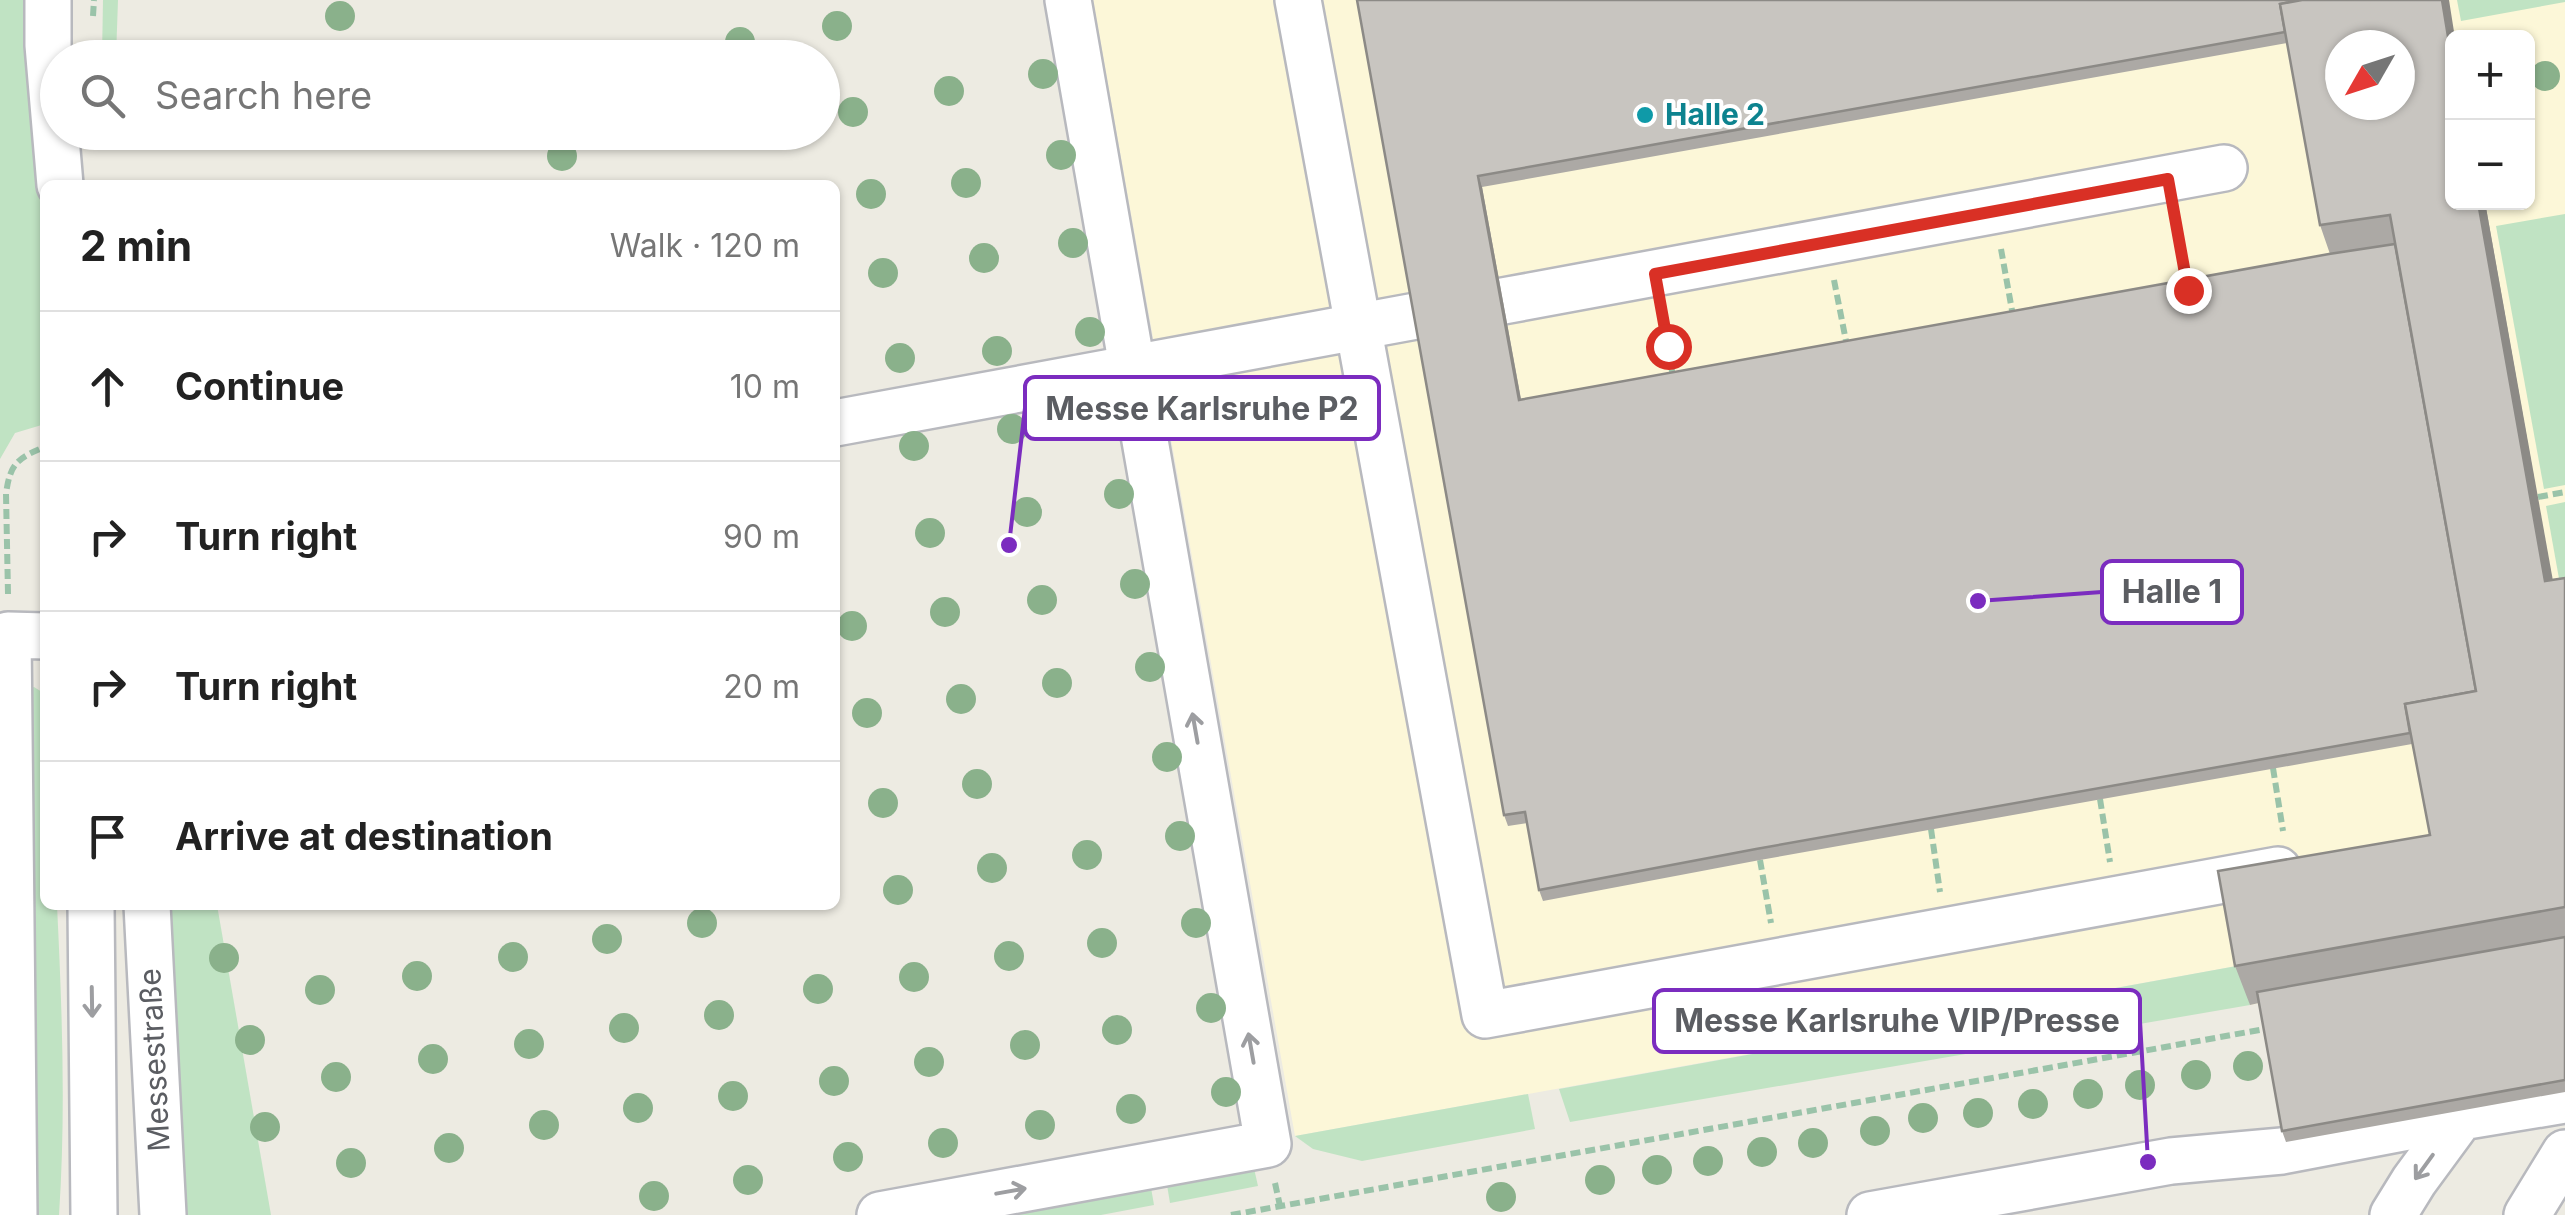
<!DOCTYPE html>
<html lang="en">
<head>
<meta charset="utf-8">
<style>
  body { margin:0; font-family:Inter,sans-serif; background:#f2f2f2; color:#222 }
  .controls { position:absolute; right:30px; top:30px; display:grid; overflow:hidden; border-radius:15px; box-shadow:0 2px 8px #0004 }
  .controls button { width:90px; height:90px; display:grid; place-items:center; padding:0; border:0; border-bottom:2px solid #e0e0e0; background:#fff; color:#222; font:50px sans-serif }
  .compass { position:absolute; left:2325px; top:30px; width:90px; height:90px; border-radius:50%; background:#fff; box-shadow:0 2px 8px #0004; rotate:231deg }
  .stop { position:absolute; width:30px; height:30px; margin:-22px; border:8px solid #d93025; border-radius:50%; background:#fff }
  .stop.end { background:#d93025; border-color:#fff; box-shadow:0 2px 10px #0008 }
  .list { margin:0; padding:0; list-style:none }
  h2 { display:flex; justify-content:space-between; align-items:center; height:130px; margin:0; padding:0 40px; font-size:42px }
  h2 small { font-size:32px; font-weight:400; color:#767676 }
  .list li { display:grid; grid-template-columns:65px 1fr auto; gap:30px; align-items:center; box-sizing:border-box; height:150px; padding:0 40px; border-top:2px solid #e0e0e0 }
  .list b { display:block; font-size:38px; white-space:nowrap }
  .list em { font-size:32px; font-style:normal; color:#767676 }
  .icon { flex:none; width:55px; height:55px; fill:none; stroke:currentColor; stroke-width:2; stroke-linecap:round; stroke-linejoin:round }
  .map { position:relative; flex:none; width:2565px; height:1215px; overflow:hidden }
  .search { position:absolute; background:#fff; box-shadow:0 2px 8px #0004; left:40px; top:40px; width:800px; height:110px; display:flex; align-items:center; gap:25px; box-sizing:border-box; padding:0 35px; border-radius:55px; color:#767676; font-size:38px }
  .panel { position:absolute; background:#fff; box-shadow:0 2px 8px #0004; left:40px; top:180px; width:800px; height:730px; border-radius:15px }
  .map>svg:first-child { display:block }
</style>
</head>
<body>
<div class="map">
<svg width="2565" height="1215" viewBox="0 0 2565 1215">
  <rect width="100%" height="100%" fill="#edebe2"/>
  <path fill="#fcf7d8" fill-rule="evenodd" d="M 1093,0 L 2565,0 L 2565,949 L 2250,1005 L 2242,965 L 1295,1136 ZM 2452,38 L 2528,38 L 2528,202 L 2452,202 ZM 2340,45 L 2400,45 L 2400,105 L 2340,105 Z"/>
  <g fill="#c0e3c3">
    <path d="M 0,0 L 26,0 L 45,273 L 45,424 L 15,433 L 0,459 Z"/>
    <path d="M 103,0 L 118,0 L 116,57 L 102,57 Z"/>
    <path d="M 2457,0 L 2565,0 L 2565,2 L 2461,21 Z"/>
    <path d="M 2565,214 L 2565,485 L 2544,489 L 2496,226 Z"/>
    <path d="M 2565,502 L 2565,612 L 2546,506 Z"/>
    <path d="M 34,687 L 42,692 L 45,701 L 45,905 L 57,905 C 62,1008 66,1112 59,1215 L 30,1215 L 24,690 Z"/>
    <path d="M 168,905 L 217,905 L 271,1215 L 187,1215 Z"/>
    <path d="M 2242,965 L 2250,1005 L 1570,1122 L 1559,1089 Z"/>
    <path d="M 1528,1094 L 1535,1129 L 1362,1161 L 1313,1149 L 1295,1136 Z"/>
    <path d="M 1253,1164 L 1258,1186 L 1170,1203 L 1166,1179 Z"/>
    <path d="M 1150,1182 L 1154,1205 L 1101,1215 L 969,1215 Z"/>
  </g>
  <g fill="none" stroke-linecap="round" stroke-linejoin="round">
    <g stroke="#b8b9be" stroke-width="50">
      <g id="minor">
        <path d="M 48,0 L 48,45 L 60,185"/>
        <path d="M 1298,0 L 1485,1015 L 2278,870"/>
        <path d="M 1503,301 L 2224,168"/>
        <path d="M 835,423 C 1029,388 1222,351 1416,316"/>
        <path d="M 91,905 L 94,1215"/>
        <path d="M 147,905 L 163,1215"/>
        <path d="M 14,1215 L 8,635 L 45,636"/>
        <path d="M 880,1215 L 1268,1144 L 1068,0"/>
        <path d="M 1870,1215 L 2171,1161 L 2282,1151 L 2461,1117"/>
        <path d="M 2393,1215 L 2414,1181 L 2461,1117 L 2565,1100"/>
        <path d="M 2527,1215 L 2565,1153"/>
      </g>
    </g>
    <g stroke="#9ac3a9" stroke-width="6" stroke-dasharray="10 5" stroke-linecap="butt">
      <path d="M 93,16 L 94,0"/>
      <path d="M 2175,218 L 2187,284"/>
      <path d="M 2001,249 L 2013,316"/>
      <path d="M 1834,280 L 1847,346"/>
      <path d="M 1662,310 L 1673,377"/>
      <path d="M 2538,497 L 2565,492"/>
      <path d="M 8,594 L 6,494 C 10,464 17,458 45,447"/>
      <path d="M 2273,768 L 2283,831"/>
      <path d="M 2100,799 L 2110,862"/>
      <path d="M 1931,829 L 1940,892"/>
      <path d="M 1760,860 L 1771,923"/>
      <path d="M 1275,1183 L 1280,1206"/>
      <path d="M 1231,1215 L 2265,1029"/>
    </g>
    <use href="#minor" stroke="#fff" stroke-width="45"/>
  </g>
  <g fill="#8ab18b">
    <circle cx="340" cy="16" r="15"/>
    <circle cx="837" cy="26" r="15"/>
    <circle cx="740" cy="42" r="15"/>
    <circle cx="1043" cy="74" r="15"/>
    <circle cx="2545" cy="76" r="15"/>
    <circle cx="949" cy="91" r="15"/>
    <circle cx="853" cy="112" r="15"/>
    <circle cx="1061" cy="155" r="15"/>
    <circle cx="562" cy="156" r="15"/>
    <circle cx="966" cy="183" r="15"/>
    <circle cx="871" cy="194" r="15"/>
    <circle cx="1073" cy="243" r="15"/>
    <circle cx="984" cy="258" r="15"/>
    <circle cx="883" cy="273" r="15"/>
    <circle cx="1090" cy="332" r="15"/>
    <circle cx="997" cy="351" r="15"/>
    <circle cx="900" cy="358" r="15"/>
    <circle cx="1012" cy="429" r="15"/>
    <circle cx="914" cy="446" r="15"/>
    <circle cx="1119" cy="494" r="15"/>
    <circle cx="1027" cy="512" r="15"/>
    <circle cx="930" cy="533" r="15"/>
    <circle cx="1135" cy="584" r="15"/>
    <circle cx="1042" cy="600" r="15"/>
    <circle cx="945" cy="612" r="15"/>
    <circle cx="852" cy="626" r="15"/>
    <circle cx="1150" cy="667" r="15"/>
    <circle cx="1057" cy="683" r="15"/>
    <circle cx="961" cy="699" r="15"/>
    <circle cx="867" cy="713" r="15"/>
    <circle cx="1167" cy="757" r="15"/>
    <circle cx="977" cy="784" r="15"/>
    <circle cx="883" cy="803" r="15"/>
    <circle cx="1180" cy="836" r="15"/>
    <circle cx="1087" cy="855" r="15"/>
    <circle cx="992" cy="868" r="15"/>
    <circle cx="898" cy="890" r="15"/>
    <circle cx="702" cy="923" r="15"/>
    <circle cx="1196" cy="923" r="15"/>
    <circle cx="607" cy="939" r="15"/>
    <circle cx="1102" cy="943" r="15"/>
    <circle cx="1009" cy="956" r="15"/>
    <circle cx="513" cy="957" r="15"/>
    <circle cx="224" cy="958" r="15"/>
    <circle cx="417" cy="976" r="15"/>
    <circle cx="914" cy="977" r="15"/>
    <circle cx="818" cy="989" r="15"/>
    <circle cx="320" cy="990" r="15"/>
    <circle cx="1211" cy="1008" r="15"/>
    <circle cx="719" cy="1015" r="15"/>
    <circle cx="624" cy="1028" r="15"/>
    <circle cx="1117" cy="1030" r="15"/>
    <circle cx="250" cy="1040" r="15"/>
    <circle cx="529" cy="1044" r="15"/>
    <circle cx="1025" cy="1045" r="15"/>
    <circle cx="433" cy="1059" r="15"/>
    <circle cx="929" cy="1062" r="15"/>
    <circle cx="2248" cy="1066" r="15"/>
    <circle cx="2196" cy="1075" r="15"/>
    <circle cx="336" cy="1077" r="15"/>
    <circle cx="834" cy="1081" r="15"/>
    <circle cx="2140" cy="1085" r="15"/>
    <circle cx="1226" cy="1092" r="15"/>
    <circle cx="2088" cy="1094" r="15"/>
    <circle cx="733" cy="1096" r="15"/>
    <circle cx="2033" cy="1104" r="15"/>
    <circle cx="638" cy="1108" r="15"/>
    <circle cx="1131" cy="1109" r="15"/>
    <circle cx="1978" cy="1113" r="15"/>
    <circle cx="1923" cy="1118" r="15"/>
    <circle cx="544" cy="1125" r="15"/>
    <circle cx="1040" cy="1125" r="15"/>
    <circle cx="265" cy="1127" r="15"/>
    <circle cx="1875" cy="1131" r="15"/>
    <circle cx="943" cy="1143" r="15"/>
    <circle cx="1813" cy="1143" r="15"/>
    <circle cx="449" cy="1148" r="15"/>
    <circle cx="1762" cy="1152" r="15"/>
    <circle cx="848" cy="1157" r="15"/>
    <circle cx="1708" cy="1161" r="15"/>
    <circle cx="351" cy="1163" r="15"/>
    <circle cx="1657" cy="1170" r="15"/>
    <circle cx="748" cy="1180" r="15"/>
    <circle cx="1600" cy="1180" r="15"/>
    <circle cx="654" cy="1196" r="15"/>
    <circle cx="1501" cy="1197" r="15"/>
  </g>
  <path fill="#aca9a5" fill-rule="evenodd" d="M 1357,0 L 2449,0 L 2452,202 L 2485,202 L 2552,580 L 2565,578 L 2565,1092 L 2286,1142 L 2282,1131 L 2259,1003 L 2250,1005 L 2235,966 L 2430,835 L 2412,744 L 1760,860 L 1543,901 L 1539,890 L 1527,823 L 1508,826 L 1504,815 ZM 2287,43 L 2320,225 L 2330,254 L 1521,399 L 1482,187 Z"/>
  <g fill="#8c8a86">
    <path d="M 2442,0 L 2449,0 L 2455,38 L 2452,38 L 2452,61 Z"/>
    <path d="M 1478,176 L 1482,187 L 1523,411 L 1519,400 Z"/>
    <path d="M 2478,202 L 2485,202 L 2560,620 L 2545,581 Z"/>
  </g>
  <g fill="#c8c5c0" stroke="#8c8a86" stroke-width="2.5" fill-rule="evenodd">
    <path d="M 1357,0 L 2302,0 L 2280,4 L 2285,32 L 1478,176 L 1519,400 L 2329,254 L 2395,244 L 2476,691 L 2405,704 L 2410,733 L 1756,849 L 1539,890 L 1525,812 L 1504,815 Z"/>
    <path d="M 2302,0 L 2442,0 L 2452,61 L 2452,202 L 2478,202 L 2545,581 L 2565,578 L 2565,907 L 2235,966 L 2218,871 L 2430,835 L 2405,704 L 2476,691 L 2390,215 L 2320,225 L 2280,4 ZM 2340,45 L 2400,45 L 2400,105 L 2340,105 Z"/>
    <path d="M 2565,937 L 2565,1080 L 2282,1131 L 2257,992 Z"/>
  </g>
  <defs><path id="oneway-shaft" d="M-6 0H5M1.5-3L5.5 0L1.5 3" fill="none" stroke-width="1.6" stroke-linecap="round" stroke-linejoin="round" transform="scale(2.5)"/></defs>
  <g stroke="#9d9ea1">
    <use href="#oneway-shaft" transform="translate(1195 728) rotate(-100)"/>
    <use href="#oneway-shaft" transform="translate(92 1002) rotate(89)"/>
    <use href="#oneway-shaft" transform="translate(1251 1048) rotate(-100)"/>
    <use href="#oneway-shaft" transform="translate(2424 1167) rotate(126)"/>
    <use href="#oneway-shaft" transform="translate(1011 1191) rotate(-10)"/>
  </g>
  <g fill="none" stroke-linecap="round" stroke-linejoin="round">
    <path stroke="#d93025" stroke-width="12" d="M 1668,346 L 1655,274 L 2168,179 L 2188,290"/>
  </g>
  <circle fill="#0f9aa8" stroke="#fff" stroke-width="4" cx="1645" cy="115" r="10"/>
  <g text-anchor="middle" stroke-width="8" stroke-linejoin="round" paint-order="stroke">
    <g font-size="30" font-weight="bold" fill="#0d838f" stroke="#fff" text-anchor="start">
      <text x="1665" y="125">Halle 2</text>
    </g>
    <g font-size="30" fill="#5b5d62" stroke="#fff">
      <text transform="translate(155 1060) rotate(-93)" y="10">Messestraße</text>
    </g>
  </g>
  <path fill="none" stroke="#7b2cbf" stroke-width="4" d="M1009 545L1025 408M1978 601L2102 592M2148 1162L2140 1021"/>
  <g fill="#7b2cbf" stroke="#fff" stroke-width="4">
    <circle cx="1009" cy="545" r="10"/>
    <circle cx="1978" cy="601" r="10"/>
    <circle cx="2148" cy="1162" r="10"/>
  </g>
  <g fill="#fff" stroke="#7b2cbf" stroke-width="4">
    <rect x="1025" y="377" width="354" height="62" rx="10"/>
    <rect x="2102" y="561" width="140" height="62" rx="10"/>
    <rect x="1654" y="990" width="486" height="62" rx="10"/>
  </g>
  <g font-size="32" text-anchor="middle" font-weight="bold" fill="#5b5d62">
    <text x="1202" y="420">Messe Karlsruhe P2</text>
    <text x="2172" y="603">Halle 1</text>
    <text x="1897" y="1032">Messe Karlsruhe VIP/Presse</text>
  </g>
</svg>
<div class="controls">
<button>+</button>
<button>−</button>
</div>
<svg class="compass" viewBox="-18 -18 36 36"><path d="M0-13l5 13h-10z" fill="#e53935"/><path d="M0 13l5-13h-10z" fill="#767676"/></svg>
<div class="stop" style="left:1668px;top:346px"></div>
<div class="stop end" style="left:2188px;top:290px"></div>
<div class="search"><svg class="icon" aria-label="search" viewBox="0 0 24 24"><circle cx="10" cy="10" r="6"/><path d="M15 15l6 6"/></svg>Search here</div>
<section class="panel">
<h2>2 min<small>Walk · 120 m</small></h2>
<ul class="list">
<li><svg class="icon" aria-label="ahead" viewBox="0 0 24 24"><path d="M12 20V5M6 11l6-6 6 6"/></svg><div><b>Continue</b></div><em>10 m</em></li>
<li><svg class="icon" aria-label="right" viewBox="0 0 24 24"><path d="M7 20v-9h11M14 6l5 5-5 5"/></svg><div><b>Turn right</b></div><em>90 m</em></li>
<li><svg class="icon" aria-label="right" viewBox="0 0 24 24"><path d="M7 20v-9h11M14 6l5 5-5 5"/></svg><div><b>Turn right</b></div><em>20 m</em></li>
<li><svg class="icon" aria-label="arrive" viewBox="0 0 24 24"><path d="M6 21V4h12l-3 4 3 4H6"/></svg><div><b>Arrive at destination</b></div></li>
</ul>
</section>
</div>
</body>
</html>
